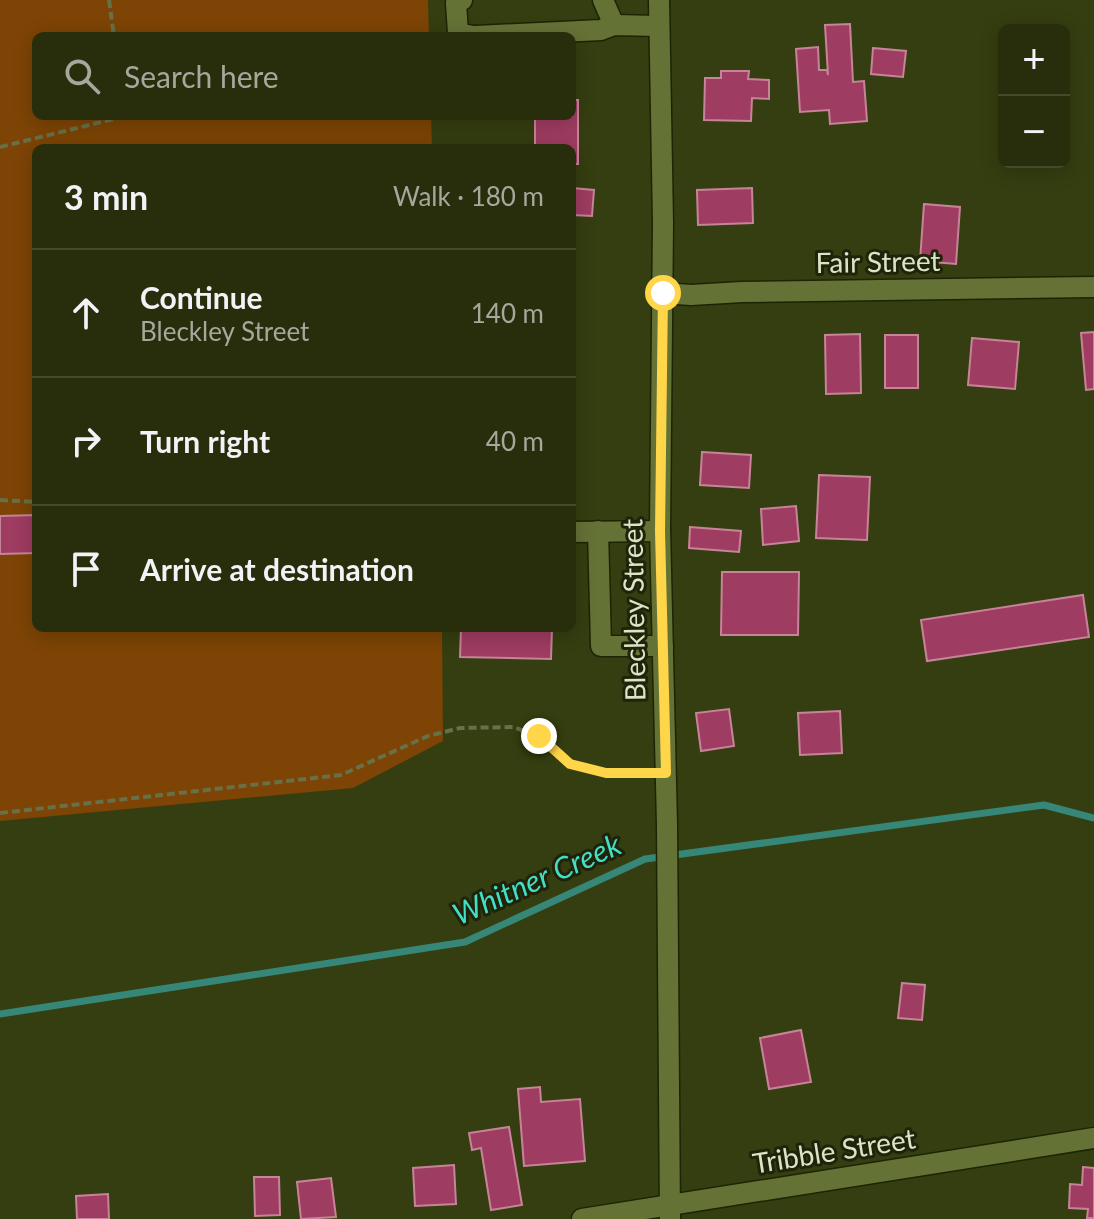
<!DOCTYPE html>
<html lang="en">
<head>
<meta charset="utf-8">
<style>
  body { margin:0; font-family:Lato,sans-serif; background:#303615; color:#f1f3f6 }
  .controls { position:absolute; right:24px; top:24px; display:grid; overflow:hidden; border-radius:12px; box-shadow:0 4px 20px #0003 }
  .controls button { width:72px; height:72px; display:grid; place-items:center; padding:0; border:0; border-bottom:2px solid #444a2d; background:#282e0c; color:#f1f3f6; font:40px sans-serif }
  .stop { position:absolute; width:24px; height:24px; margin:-18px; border:6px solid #ffd54a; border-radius:50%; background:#fff }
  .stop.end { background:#ffd54a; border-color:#fff; box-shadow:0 2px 8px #0008 }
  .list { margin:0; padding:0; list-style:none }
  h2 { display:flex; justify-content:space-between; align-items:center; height:104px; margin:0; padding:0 32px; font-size:34px }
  h2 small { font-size:26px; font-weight:400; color:#a5a89d }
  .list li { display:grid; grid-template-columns:52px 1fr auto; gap:24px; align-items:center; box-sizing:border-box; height:128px; padding:0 32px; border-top:2px solid #444a2d }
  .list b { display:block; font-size:30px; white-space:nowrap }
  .list p { margin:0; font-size:26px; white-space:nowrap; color:#a5a89d }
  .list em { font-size:26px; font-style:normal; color:#a5a89d }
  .icon { flex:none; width:44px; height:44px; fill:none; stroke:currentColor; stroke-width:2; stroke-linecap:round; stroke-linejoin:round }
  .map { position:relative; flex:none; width:1094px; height:1219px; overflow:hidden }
  .search { position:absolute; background:#282e0c; box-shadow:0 4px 20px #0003; left:32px; top:32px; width:544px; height:88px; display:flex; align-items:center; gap:20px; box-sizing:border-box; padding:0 28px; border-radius:12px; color:#a5a89d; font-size:30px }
  .panel { position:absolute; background:#282e0c; box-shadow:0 4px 20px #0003; left:32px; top:144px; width:544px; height:488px; border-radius:12px }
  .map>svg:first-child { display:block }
</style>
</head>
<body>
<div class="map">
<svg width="1094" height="1219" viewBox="0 0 1094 1219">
  <rect width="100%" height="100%" fill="#353e10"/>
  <path fill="#7d4405" d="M 0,0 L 428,0 L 429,36 L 36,36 L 36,116 L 431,116 L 432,148 L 36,148 L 36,628 L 442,628 L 443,741 L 353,788 L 0,821 Z"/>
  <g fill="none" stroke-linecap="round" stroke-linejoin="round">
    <path stroke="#368778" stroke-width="7" d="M 0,1014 L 465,942 L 645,859 L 1044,805 L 1094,818"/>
  </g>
  <g fill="#9f3c61" stroke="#c68498" stroke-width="2">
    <path d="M 850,24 L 853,82 L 864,81 L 867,121 L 830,124 L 829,110 L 800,112 L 796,49 L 818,47 L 819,70 L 827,70 L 828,75 L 825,25 Z"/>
    <path d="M 873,48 L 906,51 L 903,77 L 871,74 Z"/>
    <path d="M 721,71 L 749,71 L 748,79 L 769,80 L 769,99 L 752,98 L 751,121 L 704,120 L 705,78 L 721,78 Z"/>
    <path d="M 572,100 L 578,100 L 578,164 L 572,164 L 572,148 L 535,148 L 535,116 L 572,116 Z"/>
    <path d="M 572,188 L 594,190 L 592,216 L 572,215 Z"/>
    <path d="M 752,188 L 753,223 L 698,225 L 697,190 Z"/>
    <path d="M 924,204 L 960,207 L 956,264 L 920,261 Z"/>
    <path d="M 1094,332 L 1094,389 L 1086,390 L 1081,333 Z"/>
    <path d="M 860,334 L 861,393 L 826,394 L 825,335 Z"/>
    <rect x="885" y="335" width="33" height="53"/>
    <path d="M 972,338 L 1019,342 L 1015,389 L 968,385 Z"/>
    <path d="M 702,452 L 751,455 L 749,488 L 700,485 Z"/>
    <path d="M 819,475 L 870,477 L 867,540 L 816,538 Z"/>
    <path d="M 796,506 L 799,541 L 763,545 L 761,509 Z"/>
    <path d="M 36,515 L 36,553 L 0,554 L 0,516 Z"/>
    <path d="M 690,527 L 741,531 L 739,552 L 689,548 Z"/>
    <path d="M 722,572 L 799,572 L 798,635 L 721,635 Z"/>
    <path d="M 1083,595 L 1089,637 L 927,661 L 921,620 Z"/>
    <path d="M 461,628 L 552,628 L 551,659 L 460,657 Z"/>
    <path d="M 729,709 L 734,746 L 701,751 L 696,713 Z"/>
    <path d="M 840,711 L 842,753 L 800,755 L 798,713 Z"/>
    <path d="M 902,983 L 925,985 L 922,1020 L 898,1018 Z"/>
    <path d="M 801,1030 L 811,1082 L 769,1089 L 760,1038 Z"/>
    <path d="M 540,1087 L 541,1102 L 580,1099 L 585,1161 L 524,1166 L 518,1089 Z"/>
    <path d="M 509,1127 L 522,1205 L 491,1210 L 481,1148 L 472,1150 L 469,1133 Z"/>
    <path d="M 454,1165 L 456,1204 L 415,1206 L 413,1168 Z"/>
    <path d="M 1083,1167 L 1094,1168 L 1094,1218 L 1087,1218 L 1088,1209 L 1069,1208 L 1070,1184 L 1082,1185 Z"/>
    <path d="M 254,1177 L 279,1177 L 280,1215 L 255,1216 Z"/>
    <path d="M 331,1178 L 336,1217 L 301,1219 L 297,1182 Z"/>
    <path d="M 108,1194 L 109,1219 L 77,1219 L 76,1196 Z"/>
  </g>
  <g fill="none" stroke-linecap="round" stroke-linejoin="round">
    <g stroke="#1d2404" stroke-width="23">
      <g id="minor">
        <path d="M 462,0 L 456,3 L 458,33 L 473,36"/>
        <path d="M 603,0 L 614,25"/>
        <path d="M 659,0 L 663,223 L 660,528 L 667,825 L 670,1219"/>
        <path d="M 476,36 L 601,30 L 614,25 L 659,26"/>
        <path d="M 663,293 L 691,295 L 742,292 L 1094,287"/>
        <path d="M 598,531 L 601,646 L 663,646"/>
        <path d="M 572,532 L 660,531"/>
        <path d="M 582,1219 L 1094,1138"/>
      </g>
    </g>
    <g stroke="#677047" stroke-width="4" stroke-dasharray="8 4" stroke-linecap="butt">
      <path d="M 109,0 L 114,36"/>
      <path d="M 0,147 L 126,116"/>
      <path d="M 0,500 L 36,502"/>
      <path d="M 0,813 L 341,775 L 428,736 L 460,728 L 513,727 L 539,736 L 570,764 L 606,773 L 645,773"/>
    </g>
    <use href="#minor" stroke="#657236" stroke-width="20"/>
  </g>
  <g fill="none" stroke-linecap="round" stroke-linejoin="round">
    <path stroke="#ffd54a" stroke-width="10" d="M 539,736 L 570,764 L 606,773 L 666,773 L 660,531 L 663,293"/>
  </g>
  <g text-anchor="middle" stroke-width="6" stroke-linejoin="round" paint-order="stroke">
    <g font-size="28" fill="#dbe4c5" stroke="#1e230a">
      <text transform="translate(878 262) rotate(-1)" y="10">Fair Street</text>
      <text transform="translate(634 610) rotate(-91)" y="10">Bleckley Street</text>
      <text transform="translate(834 1151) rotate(-9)" y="10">Tribble Street</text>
    </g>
    <g font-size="30" font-style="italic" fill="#42dfc6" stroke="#1e230a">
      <text transform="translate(537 880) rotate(-24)" y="10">Whitner Creek</text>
    </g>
  </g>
</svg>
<div class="controls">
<button>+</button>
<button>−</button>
</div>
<div class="stop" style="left:663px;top:293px"></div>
<div class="stop end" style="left:539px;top:736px"></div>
<div class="search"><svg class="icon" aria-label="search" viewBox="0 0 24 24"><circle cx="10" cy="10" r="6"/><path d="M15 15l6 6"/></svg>Search here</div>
<section class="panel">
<h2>3 min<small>Walk · 180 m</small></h2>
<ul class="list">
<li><svg class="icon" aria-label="ahead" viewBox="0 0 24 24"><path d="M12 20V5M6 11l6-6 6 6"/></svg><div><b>Continue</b><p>Bleckley Street</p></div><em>140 m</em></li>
<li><svg class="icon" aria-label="right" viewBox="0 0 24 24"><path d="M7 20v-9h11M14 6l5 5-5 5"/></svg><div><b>Turn right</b></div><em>40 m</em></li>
<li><svg class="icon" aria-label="arrive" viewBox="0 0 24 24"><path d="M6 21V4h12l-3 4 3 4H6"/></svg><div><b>Arrive at destination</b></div></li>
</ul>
</section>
</div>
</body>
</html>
